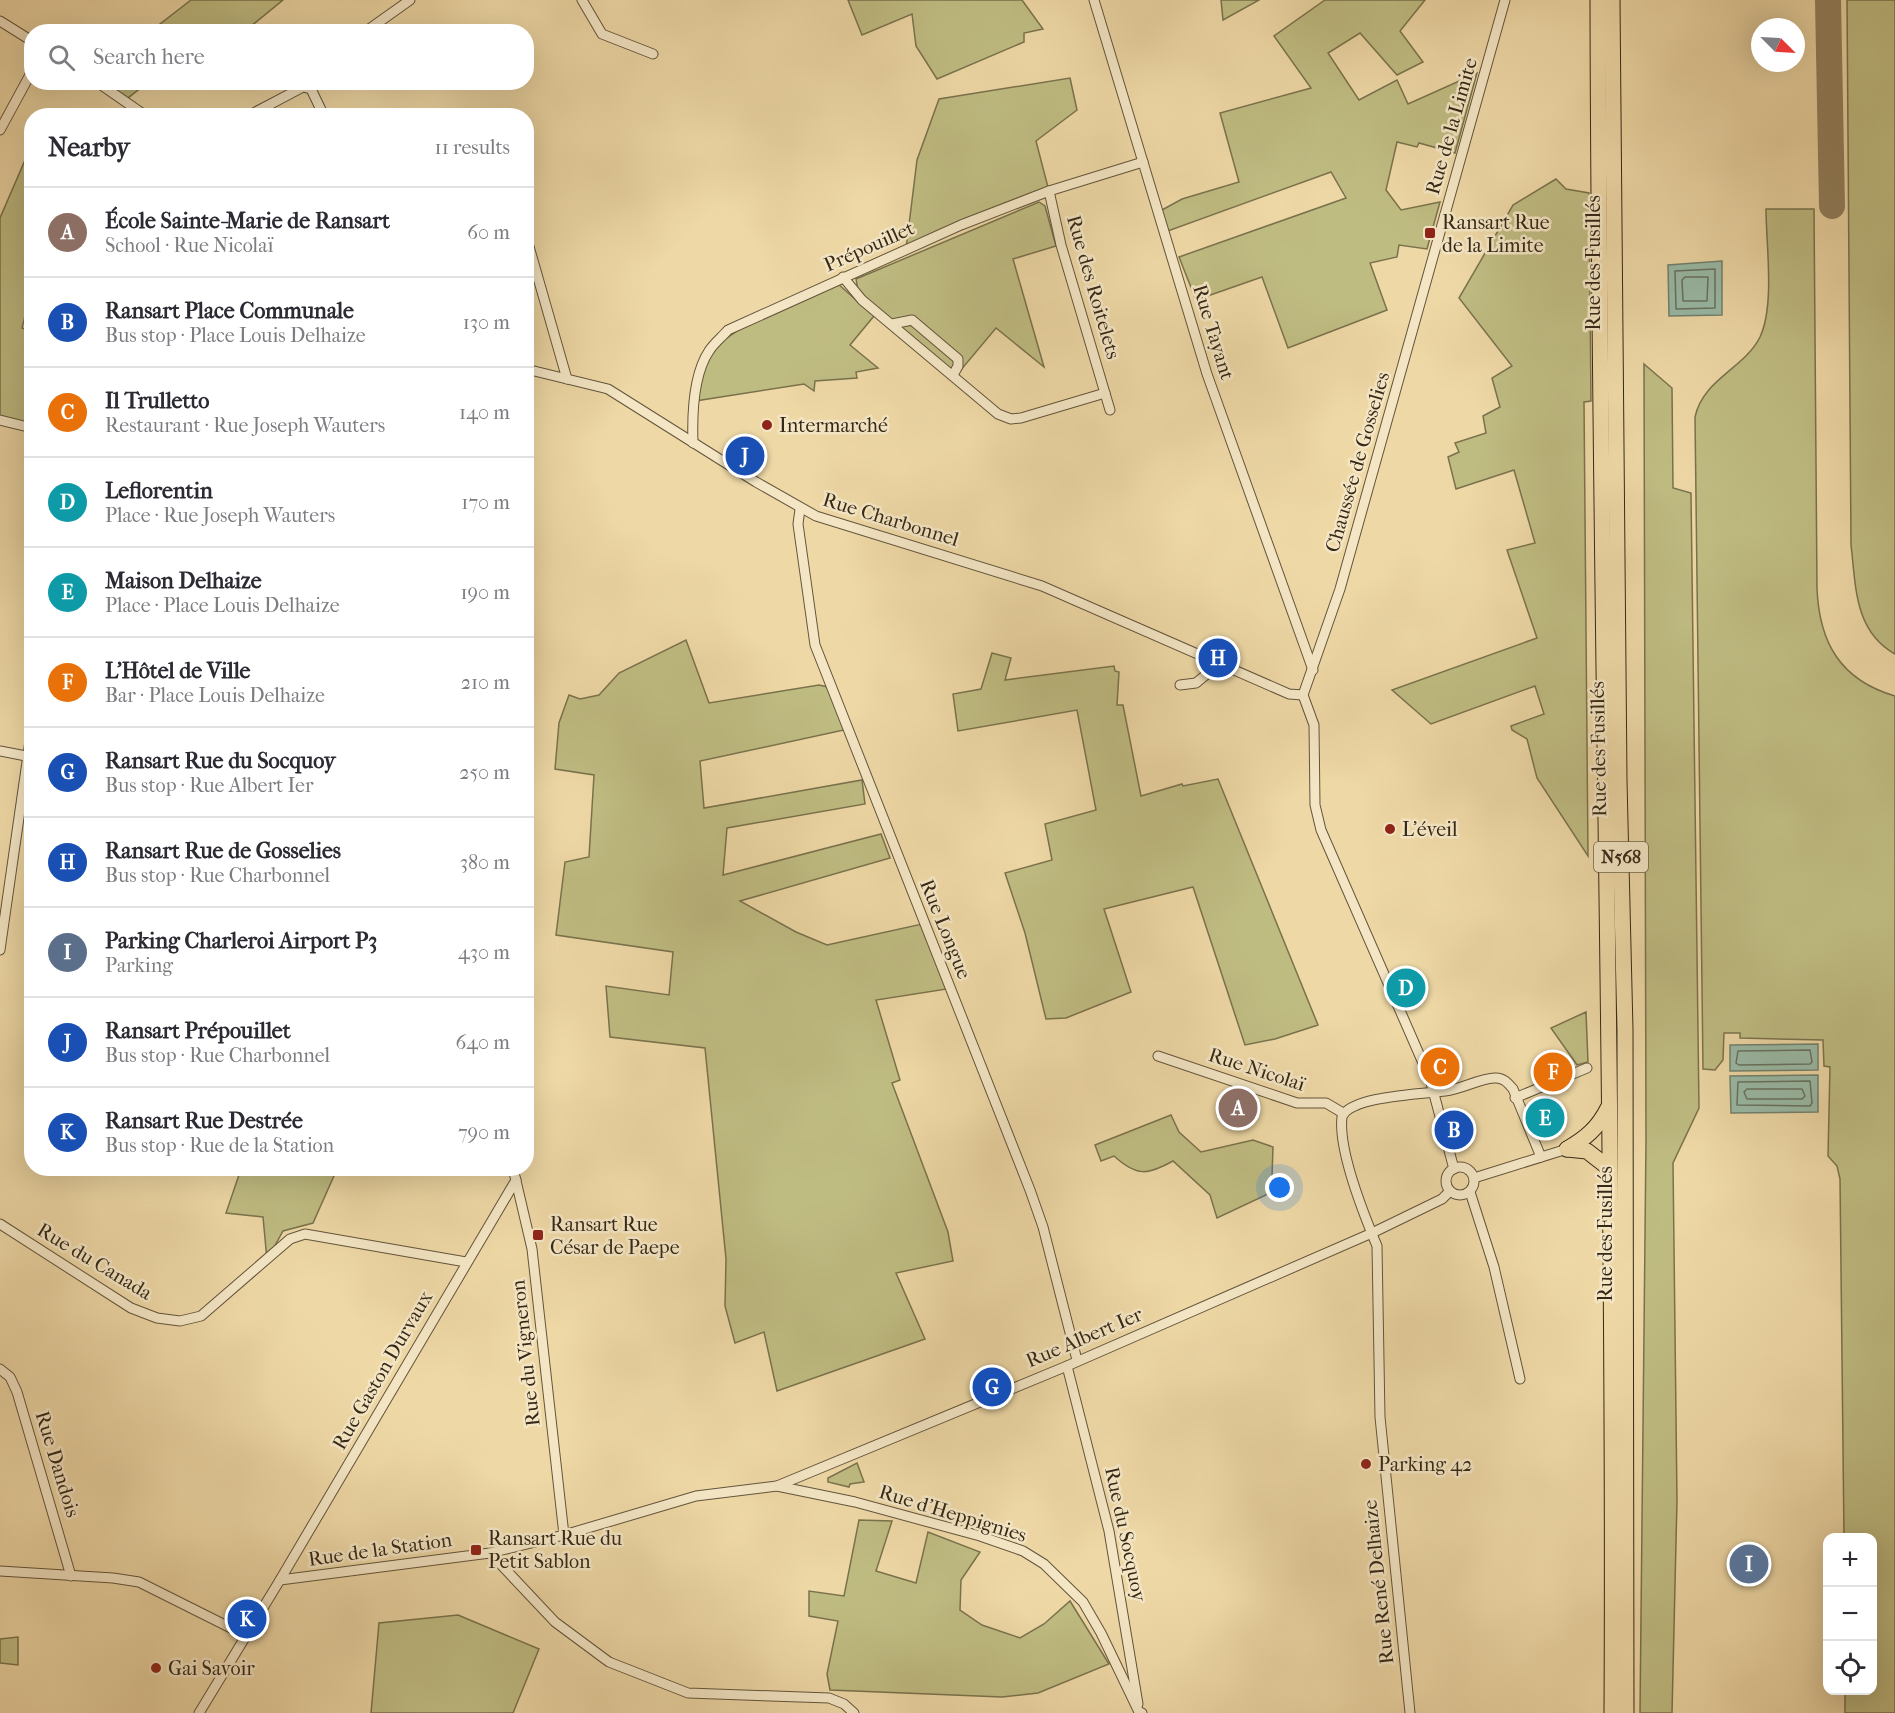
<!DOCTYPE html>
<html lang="en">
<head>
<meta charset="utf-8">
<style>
  body { margin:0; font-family:"IM FELL French Canon",serif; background:#f7f7f7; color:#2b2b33 }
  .controls { position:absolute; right:18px; bottom:18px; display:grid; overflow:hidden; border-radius:12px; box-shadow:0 6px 24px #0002 }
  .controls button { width:54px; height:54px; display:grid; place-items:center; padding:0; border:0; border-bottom:2px solid #e1e1e2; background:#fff; color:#2b2b33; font:30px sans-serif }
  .compass { position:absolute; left:1751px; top:18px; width:54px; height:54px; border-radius:50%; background:#fff; box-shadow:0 6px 24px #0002; rotate:114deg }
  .you { position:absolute; left:1280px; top:1188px; width:21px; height:21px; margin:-15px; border:4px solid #fff; border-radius:50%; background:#1a73e8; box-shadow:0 0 0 9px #1a73e833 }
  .badge { display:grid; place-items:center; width:39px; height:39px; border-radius:50%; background:#8f2418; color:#fff; font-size:20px; font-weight:700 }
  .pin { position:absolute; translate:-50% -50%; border:3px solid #fff; box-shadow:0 2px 6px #0006 }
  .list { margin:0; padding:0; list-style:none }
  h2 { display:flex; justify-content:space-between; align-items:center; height:78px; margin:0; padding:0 24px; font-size:26px }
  h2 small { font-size:20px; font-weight:400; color:#7c7c81 }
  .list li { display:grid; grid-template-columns:39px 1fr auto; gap:18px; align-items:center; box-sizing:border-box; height:90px; padding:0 24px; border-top:2px solid #e1e1e2 }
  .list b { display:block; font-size:22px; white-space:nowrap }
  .list p { margin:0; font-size:20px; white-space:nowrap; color:#7c7c81 }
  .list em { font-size:20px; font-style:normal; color:#7c7c81 }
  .icon { flex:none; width:33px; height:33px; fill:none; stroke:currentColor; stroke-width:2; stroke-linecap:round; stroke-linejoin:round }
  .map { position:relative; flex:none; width:1895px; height:1713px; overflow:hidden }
  .search { position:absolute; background:#fff; box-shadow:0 6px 24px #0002; left:24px; top:24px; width:510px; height:66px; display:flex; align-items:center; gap:15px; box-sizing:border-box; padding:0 21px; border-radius:24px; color:#7c7c81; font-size:22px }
  .panel { position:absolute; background:#fff; box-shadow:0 6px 24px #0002; left:24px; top:108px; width:510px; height:1068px; border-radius:24px }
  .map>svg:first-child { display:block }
</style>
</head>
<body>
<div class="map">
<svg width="1895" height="1713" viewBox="0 0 1895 1713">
  <rect width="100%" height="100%" fill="#eed8a6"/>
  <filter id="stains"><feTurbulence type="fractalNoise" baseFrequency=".00333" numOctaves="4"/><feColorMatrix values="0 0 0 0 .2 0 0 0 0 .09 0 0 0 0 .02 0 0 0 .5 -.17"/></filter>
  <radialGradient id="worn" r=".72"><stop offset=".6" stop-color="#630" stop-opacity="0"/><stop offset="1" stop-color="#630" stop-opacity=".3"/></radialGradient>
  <g fill="#bfbc82" stroke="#7a724c" stroke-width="1.5">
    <path d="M 191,0 L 283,0 L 245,31 L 151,31 Z"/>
    <path d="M 848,0 L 1022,0 L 1043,29 L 1024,33 L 1024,42 L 937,79 L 916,46 L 912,14 L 862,35 Z"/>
    <path d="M 1221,0 L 1259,0 L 1223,20 Z"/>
    <path d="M 1325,0 L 1425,0 L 1400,31 L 1423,62 L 1397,75 L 1360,33 L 1328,53 L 1359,100 L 1397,80 L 1408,104 L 1477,73 L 1455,153 L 1419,143 L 1417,147 L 1397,142 L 1386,190 L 1401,210 L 1440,202 L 1427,249 L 1399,245 L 1397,257 L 1370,263 L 1387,310 L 1288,348 L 1262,277 L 1196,300 L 1179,257 L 1346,198 L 1331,172 L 1165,232 L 1162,210 L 1182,199 L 1239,182 L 1220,113 L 1311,88 L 1274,36 Z"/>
    <path d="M 1847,0 L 1895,0 L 1895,654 C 1854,631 1856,586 1851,545 Z"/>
    <path d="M 1070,78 L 1077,110 L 1036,141 L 1049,191 L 906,249 L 917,160 L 939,99 Z"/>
    <path d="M 97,83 L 147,83 L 124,101 Z"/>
    <path d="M 29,151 L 32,152 L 32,288 L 22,328 L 31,331 L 31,427 L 0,420 L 0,218 Z"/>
    <path d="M 1556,179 L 1566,189 L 1589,193 L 1591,401 L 1584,402 L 1588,856 L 1537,778 L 1527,739 L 1512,730 L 1511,726 L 1544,714 L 1535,686 L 1431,724 L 1392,690 L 1537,638 L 1507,550 L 1535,543 L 1514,470 L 1456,489 L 1448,457 L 1459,452 L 1455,443 L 1486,433 L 1483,416 L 1500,407 L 1492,378 L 1512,366 L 1459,298 L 1513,205 Z"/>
    <path d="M 1039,202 L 1045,206 L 1056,246 L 1013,259 L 1044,367 L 996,328 L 955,377 L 859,296 L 856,279 Z"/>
    <path d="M 1766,209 L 1814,209 L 1817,588 C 1819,642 1840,680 1895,696 L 1895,1713 L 1845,1713 L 1845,1691 L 1872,1690 L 1872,1538 L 1844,1537 L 1840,1179 L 1837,1166 L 1828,1156 L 1830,1067 L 1824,1066 L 1823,1040 L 1740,1038 L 1740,1033 L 1724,1033 L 1723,1060 L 1715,1070 L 1703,1069 L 1695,417 C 1703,379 1744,369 1760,337 C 1775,305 1766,244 1766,209 Z"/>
    <path d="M 837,283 L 874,316 L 850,345 L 878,368 L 856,372 L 857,378 L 815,381 L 814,391 L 804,384 L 695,401 L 708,351 L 743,327 Z"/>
    <path d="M 1644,364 L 1672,388 L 1673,488 L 1691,493 L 1699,1108 L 1673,1163 L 1677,1500 L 1672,1713 L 1640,1713 L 1646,1140 Z"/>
    <path d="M 686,640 L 709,703 L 819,685 L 828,687 L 844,730 L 700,761 L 704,808 L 862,780 L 865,804 L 727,828 L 723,875 L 881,834 L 890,858 L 740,901 L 796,932 L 827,945 L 922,924 L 947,989 L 876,1000 L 900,1080 L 892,1083 L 948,1232 L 953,1261 L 896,1273 L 925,1339 L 777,1391 L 764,1332 L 735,1343 L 725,1306 L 726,1259 L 705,1048 L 610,1037 L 606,986 L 669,995 L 673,952 L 556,935 L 565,862 L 589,857 L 594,775 L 555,769 L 559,723 L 569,695 L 580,699 L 599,695 L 619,673 Z"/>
    <path d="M 992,653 L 1011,658 L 1005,680 L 1114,666 L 1115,671 L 1119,672 L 1117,705 L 1123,705 L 1141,796 L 1182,784 L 1183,786 L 1218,779 L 1318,1025 L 1275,1039 L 1245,1045 L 1193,887 L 1104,909 L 1131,992 L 1066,1018 L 1046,1019 L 1025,933 L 1005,873 L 1052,860 L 1045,824 L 1096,810 L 1077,710 L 958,731 L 953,694 L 981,689 Z"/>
    <path d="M 1586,1012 L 1588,1062 L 1577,1065 L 1551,1028 Z"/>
    <path d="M 1171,1115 L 1179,1132 L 1201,1152 L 1253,1140 L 1273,1147 L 1272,1177 L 1266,1195 L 1217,1218 L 1210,1195 L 1173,1161 C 1148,1175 1137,1177 1114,1156 L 1101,1161 L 1095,1145 Z"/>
    <path d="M 241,1169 L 337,1169 L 313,1223 L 283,1231 L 267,1260 L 263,1217 L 226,1213 Z"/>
    <path d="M 857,1463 L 864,1482 L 850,1484 L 849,1487 L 828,1482 L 828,1478 Z"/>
    <path d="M 859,1520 L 892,1521 L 876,1571 L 916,1583 L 928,1532 L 980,1552 L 961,1580 L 960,1610 L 982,1625 L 1020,1638 L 1044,1624 L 1070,1601 L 1109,1664 L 1038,1693 L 1002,1697 L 830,1690 L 827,1674 L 838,1621 L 809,1616 L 809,1591 L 844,1596 Z"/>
    <path d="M 458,1615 L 539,1649 L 513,1713 L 371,1713 L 379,1623 Z"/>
    <path d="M 18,1637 L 18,1665 L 0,1663 L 0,1639 Z"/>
  </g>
  <g fill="#99baa7" stroke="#71806d" stroke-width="1.5">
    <path d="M 1722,261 L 1722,315 L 1669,316 L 1668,265 Z"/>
    <path d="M 1818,1044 L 1818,1070 L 1730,1071 L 1730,1045 Z"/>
    <path d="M 1818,1075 L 1818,1112 L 1731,1113 L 1730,1076 Z"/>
  </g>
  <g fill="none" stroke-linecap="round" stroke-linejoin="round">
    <g stroke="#67715f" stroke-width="1.5">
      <path d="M 1715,269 L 1715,308 L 1676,309 L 1675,271 Z"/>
      <path d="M 1685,277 L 1708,277 L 1707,301 L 1683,301 L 1682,280 Z"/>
      <path d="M 1810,1050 L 1812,1062 L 1810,1064 L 1739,1065 L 1736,1063 L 1738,1051 Z"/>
      <path d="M 1810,1081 L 1812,1103 L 1810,1106 L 1737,1105 L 1738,1082 Z"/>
      <path d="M 1747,1089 L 1802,1089 L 1805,1096 L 1802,1099 L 1747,1099 L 1744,1092 Z"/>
    </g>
    <path stroke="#92805e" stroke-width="26" d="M 1828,0 L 1832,206"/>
    <g stroke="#63543b" stroke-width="11">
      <g id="minor">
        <path d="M 582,0 L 602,34 L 653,54"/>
        <path d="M 1094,0 L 1207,374 L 1313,670"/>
        <path d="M 0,21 L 32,41"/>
        <path d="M 365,32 L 410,0"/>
        <path d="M 97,82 L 146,116"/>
        <path d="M 248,116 L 303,87 L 311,89 L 324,116"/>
        <path d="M 0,130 L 32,71"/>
        <path d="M 1049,191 L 1061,245 L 1110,410"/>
        <path d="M 526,236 L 567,379"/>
        <path d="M 843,277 L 862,300 L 998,414 L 1011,419 L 1021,418 L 1105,393"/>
        <path d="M 892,324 L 912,320 L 958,359 L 958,366 L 953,375"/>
        <path d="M 526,369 L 608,389 L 756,482 L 816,516 L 1042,586 L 1289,694 L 1303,695"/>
        <path d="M 0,420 L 32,428"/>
        <path d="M 693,443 C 692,415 693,375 709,351 C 714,343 722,337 728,330 L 961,225 L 1049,191 L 1143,162"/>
        <path d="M 800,509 L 798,524 L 815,645 L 1030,1190 L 1043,1227 L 1077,1360"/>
        <path d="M 1180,685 L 1196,683 L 1219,664"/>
        <path d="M 1303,695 L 1340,589 L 1505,0"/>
        <path d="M 1303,695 L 1314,725 L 1315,805 L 1321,830 L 1430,1079 L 1454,1169"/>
        <path d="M 0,751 L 26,756"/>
        <path d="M 0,950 L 32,727"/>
        <path d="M 1158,1056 L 1297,1103 L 1326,1103 L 1343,1113"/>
        <path d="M 1515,1098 L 1587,1068"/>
        <circle cx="1460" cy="1181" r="14"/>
        <path d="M 513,1168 L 532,1249 L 564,1535"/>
        <path d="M 1474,1178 L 1567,1149"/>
        <path d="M 1470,1192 L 1494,1267 L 1520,1379"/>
        <path d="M 0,1224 L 131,1308 L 157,1318 L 180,1321 L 201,1316 L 290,1239 L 305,1234 L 466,1262"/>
        <path d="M 1067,1366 L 1109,1531 L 1138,1704"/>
        <path d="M 0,1369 L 10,1377 L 17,1392 L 71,1576"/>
        <path d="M 777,1486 L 1067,1366 L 1372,1233 L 1442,1199 L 1450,1191"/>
        <path d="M 490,1553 L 555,1622 L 609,1662 L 688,1693 L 829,1698 L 844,1704 L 854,1713"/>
        <path d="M 0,1571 L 113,1578 L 139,1582 L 247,1636"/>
        <path d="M 280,1580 L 516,1180"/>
        <path d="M 199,1713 L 280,1580 L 490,1553 L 564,1535 L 696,1496 L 777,1486 L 855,1502 L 980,1536 L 1023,1551 L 1044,1564 L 1083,1602 L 1101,1633 L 1139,1712 L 1142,1713"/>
        <path d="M 1410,1713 L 1380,1417 L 1377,1246 C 1364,1215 1338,1150 1342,1117 C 1350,1096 1423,1094 1445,1091 C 1462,1089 1478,1079 1494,1078 C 1503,1077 1508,1083 1513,1089 L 1541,1157"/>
      </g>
    </g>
    <g stroke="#352817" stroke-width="17">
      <g id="highway">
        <path d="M 1598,0 C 1599,571 1615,1142 1612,1713"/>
        <path d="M 1612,0 L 1619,781 L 1625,1030 L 1626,1713"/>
        <path d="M 1567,1149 C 1586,1138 1598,1128 1608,1108"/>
        <path d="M 1567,1149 L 1587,1151 L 1609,1168"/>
      </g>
    </g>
    <use href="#minor" stroke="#f4e6c5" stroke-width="9"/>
    <use href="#highway" stroke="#eed8a6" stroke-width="15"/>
  </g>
  <g fill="#8f2418" stroke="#f4e6c5" stroke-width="2">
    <rect x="1424" y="227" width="12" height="12" rx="3"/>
    <circle cx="767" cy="425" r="6"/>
    <circle cx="1390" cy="829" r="6"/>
    <rect x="532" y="1229" width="12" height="12" rx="3"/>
    <circle cx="1366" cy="1464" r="6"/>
    <rect x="470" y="1544" width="12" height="12" rx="3"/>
    <circle cx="156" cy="1668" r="6"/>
  </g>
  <g text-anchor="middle" stroke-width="5" stroke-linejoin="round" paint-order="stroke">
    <rect fill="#f4e6c5" stroke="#6e614b" stroke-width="1.5" x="1594" y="842" width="54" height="30" rx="4.5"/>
    <g font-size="18" font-weight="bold" fill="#352817">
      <text x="1621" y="863">N568</text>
    </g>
    <g font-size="20" fill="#352817" stroke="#f4e6c5">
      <text transform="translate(1451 126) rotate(-74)" y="7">Rue de la Limite</text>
      <text transform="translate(869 246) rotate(-24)" y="7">Prépouillet</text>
      <text transform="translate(1593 263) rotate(-90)" y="7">Rue des Fusillés</text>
      <text transform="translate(1094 287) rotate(74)" y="7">Rue des Roitelets</text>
      <text transform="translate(1214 332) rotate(73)" y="7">Rue Tayant</text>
      <text transform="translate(1357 462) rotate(-74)" y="7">Chaussée de Gosselies</text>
      <text transform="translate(891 519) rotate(17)" y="7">Rue Charbonnel</text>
      <text transform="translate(1598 749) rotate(-91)" y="7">Rue des Fusillés</text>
      <text transform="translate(946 929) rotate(68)" y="7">Rue Longue</text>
      <text transform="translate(1257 1069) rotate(18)" y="7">Rue Nicolaï</text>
      <text transform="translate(1605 1234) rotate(-90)" y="7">Rue des Fusillés</text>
      <text transform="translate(95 1261) rotate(31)" y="7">Rue du Canada</text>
      <text transform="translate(1084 1337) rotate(-23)" y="7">Rue Albert Ier</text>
      <text transform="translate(525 1353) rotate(-96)" y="7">Rue du Vigneron</text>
      <text transform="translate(382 1370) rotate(-60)" y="7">Rue Gaston Durvaux</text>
      <text transform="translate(58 1464) rotate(73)" y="7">Rue Dandois</text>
      <text transform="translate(953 1513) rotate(17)" y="7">Rue d'Heppignies</text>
      <text transform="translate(1126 1534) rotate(78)" y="7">Rue du Socquoy</text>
      <text transform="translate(380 1549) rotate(-8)" y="7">Rue de la Station</text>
      <text transform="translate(1378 1582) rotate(-96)" y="7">Rue René Delhaize</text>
    </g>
    <g font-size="20" fill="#352817" stroke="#f4e6c5" text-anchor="start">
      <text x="1442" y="229">Ransart Rue<tspan x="1442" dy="23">de la Limite</tspan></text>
      <text x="779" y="432">Intermarché</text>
      <text x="1402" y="836">L'éveil</text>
      <text x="550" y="1231">Ransart Rue<tspan x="550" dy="23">César de Paepe</tspan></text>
      <text x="1378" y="1471">Parking 42</text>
      <text x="488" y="1545">Ransart Rue du<tspan x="488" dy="23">Petit Sablon</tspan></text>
      <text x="168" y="1675">Gai Savoir</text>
    </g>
  </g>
  <rect width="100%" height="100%" filter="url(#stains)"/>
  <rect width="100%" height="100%" fill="url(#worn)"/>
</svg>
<div class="controls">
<button>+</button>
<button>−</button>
<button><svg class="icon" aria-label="locate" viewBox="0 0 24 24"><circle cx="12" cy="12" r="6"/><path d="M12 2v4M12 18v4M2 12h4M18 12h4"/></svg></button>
</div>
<svg class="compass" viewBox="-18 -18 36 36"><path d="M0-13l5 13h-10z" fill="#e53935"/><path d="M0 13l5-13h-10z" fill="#7c7c81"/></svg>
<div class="you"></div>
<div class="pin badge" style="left:1238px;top:1108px;background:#8d6e63">A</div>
<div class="pin badge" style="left:1454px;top:1130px;background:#1a4fb4">B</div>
<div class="pin badge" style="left:1440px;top:1067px;background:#e8710a">C</div>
<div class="pin badge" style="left:1406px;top:988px;background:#0f9aa8">D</div>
<div class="pin badge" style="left:1545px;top:1118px;background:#0f9aa8">E</div>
<div class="pin badge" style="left:1553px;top:1072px;background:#e8710a">F</div>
<div class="pin badge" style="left:992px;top:1387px;background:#1a4fb4">G</div>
<div class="pin badge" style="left:1218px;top:658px;background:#1a4fb4">H</div>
<div class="pin badge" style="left:1749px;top:1564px;background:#5c6f8a">I</div>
<div class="pin badge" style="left:745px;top:456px;background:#1a4fb4">J</div>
<div class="pin badge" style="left:247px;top:1619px;background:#1a4fb4">K</div>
<div class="search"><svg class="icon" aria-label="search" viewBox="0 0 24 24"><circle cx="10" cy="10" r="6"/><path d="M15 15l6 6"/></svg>Search here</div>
<section class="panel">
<h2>Nearby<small>11 results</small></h2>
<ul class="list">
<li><span class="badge" style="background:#8d6e63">A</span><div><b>École Sainte-Marie de Ransart</b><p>School · Rue Nicolaï</p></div><em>60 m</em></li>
<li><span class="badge" style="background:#1a4fb4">B</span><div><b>Ransart Place Communale</b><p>Bus stop · Place Louis Delhaize</p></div><em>130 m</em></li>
<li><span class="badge" style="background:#e8710a">C</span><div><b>Il Trulletto</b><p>Restaurant · Rue Joseph Wauters</p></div><em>140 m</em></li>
<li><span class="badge" style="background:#0f9aa8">D</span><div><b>Leflorentin</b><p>Place · Rue Joseph Wauters</p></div><em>170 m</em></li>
<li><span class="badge" style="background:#0f9aa8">E</span><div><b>Maison Delhaize</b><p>Place · Place Louis Delhaize</p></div><em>190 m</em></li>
<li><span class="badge" style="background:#e8710a">F</span><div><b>L'Hôtel de Ville</b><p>Bar · Place Louis Delhaize</p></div><em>210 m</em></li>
<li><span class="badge" style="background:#1a4fb4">G</span><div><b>Ransart Rue du Socquoy</b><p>Bus stop · Rue Albert Ier</p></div><em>250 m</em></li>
<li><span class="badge" style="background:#1a4fb4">H</span><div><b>Ransart Rue de Gosselies</b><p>Bus stop · Rue Charbonnel</p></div><em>380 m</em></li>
<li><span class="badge" style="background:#5c6f8a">I</span><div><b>Parking Charleroi Airport P3</b><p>Parking</p></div><em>430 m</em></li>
<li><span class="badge" style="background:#1a4fb4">J</span><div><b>Ransart Prépouillet</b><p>Bus stop · Rue Charbonnel</p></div><em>640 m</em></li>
<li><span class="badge" style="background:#1a4fb4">K</span><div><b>Ransart Rue Destrée</b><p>Bus stop · Rue de la Station</p></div><em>790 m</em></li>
</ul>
</section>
</div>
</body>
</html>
